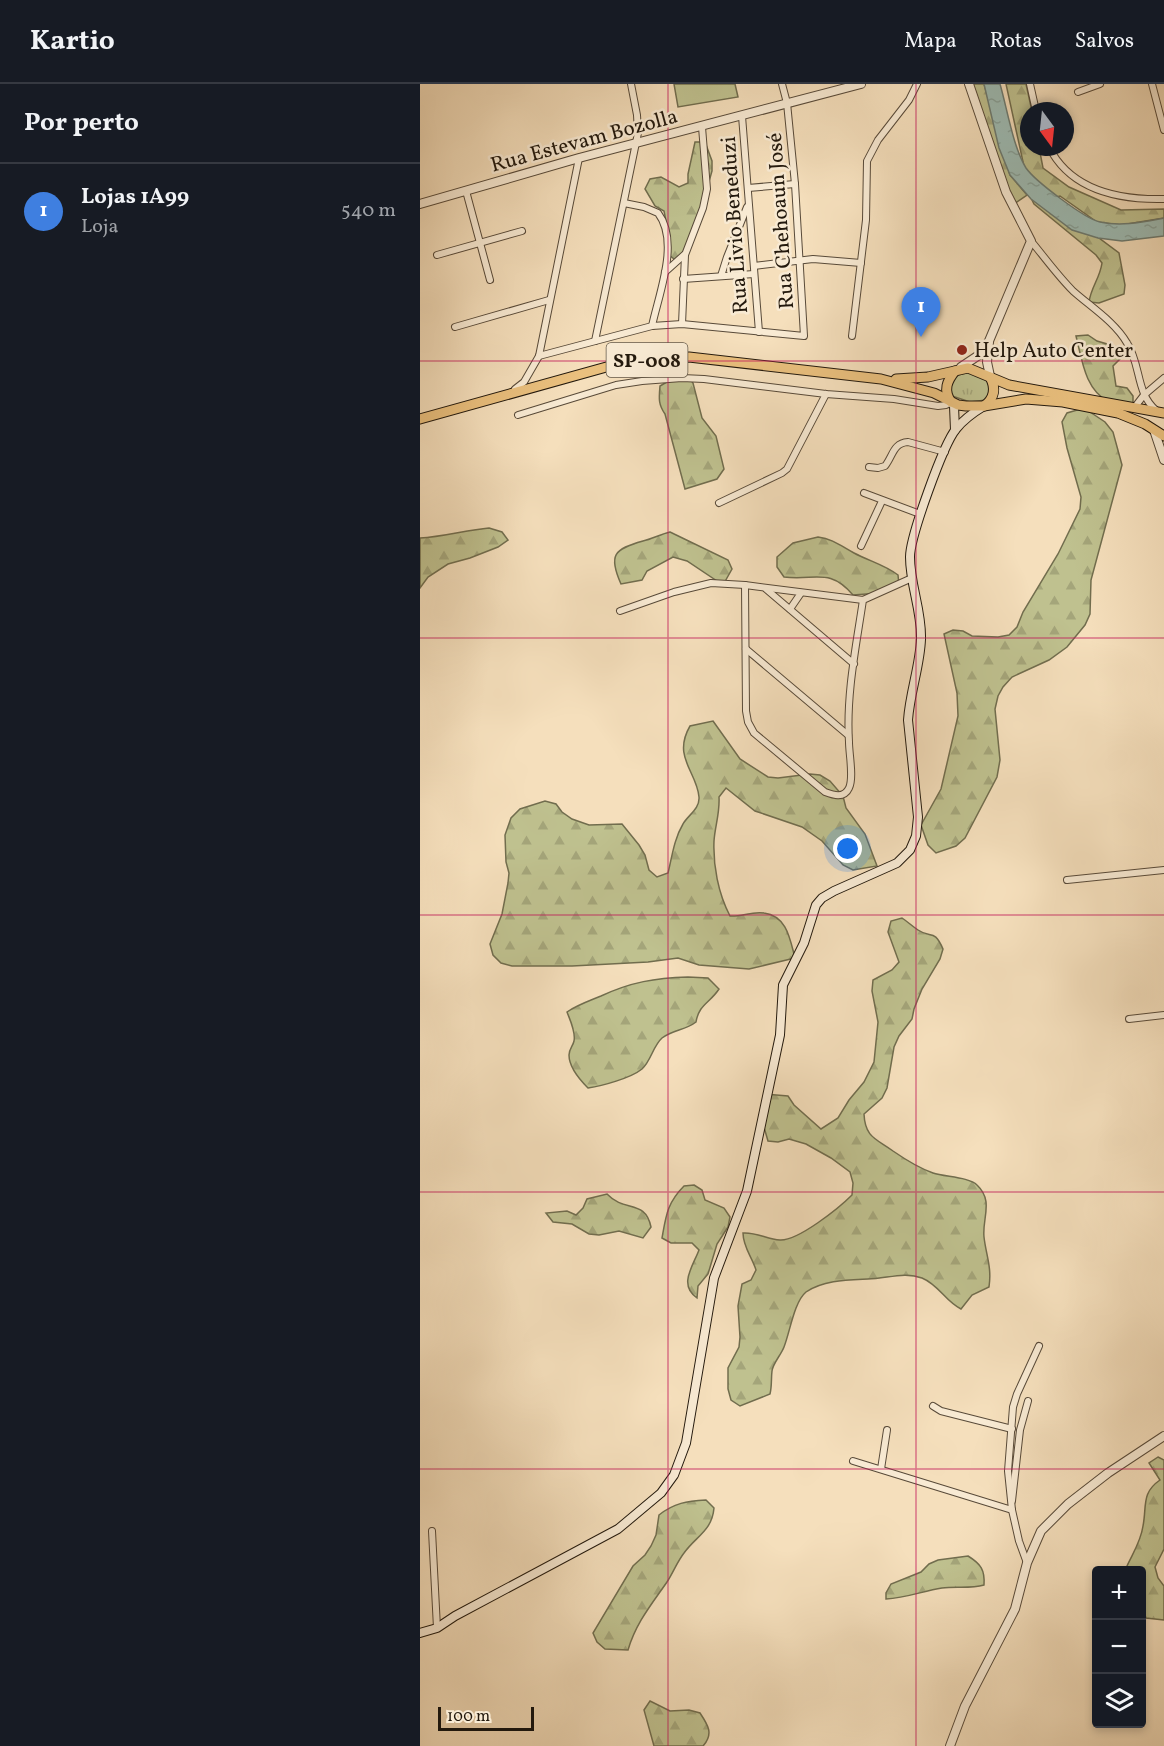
<!DOCTYPE html>
<html lang="pt">
<head>
<meta charset="utf-8">
<style>
  body { margin:0; font-family:Vollkorn,serif; background:#242831; color:#f1f3f6 }
  .controls { position:absolute; right:18px; bottom:18px; display:grid; overflow:hidden; border-radius:6px; box-shadow:0 3px 9px #0003 }
  .controls button { width:54px; height:54px; display:grid; place-items:center; padding:0; border:0; border-bottom:2px solid #363941; background:#171b24; color:#f1f3f6; font:30px sans-serif }
  .compass { position:absolute; left:600px; top:18px; width:54px; height:54px; border-radius:50%; background:#171b24; box-shadow:0 3px 9px #0003; rotate:165deg }
  .scale { position:absolute; left:18px; bottom:15px; width:96px; box-sizing:border-box; padding-left:6px; border:3px solid #23190d; border-top:0; font-size:16px; line-height:21px; white-space:nowrap; color:#23190d; -webkit-text-stroke:4px #f8ead3; paint-order:stroke }
  .you { position:absolute; left:428px; top:765px; width:21px; height:21px; margin:-15px; border:4px solid #fff; border-radius:50%; background:#1a73e8; box-shadow:0 0 0 9px #1a73e833 }
  .badge { display:grid; place-items:center; width:39px; height:39px; border-radius:50%; background:#0f766e; color:#fff; font-size:20px; font-weight:700 }
  .pin { position:absolute; translate:-50% -50px; filter:drop-shadow(0 2px 3px #0008) }
  .pin::after { content:''; position:absolute; top:32px; width:21px; height:18px; background:inherit; clip-path:polygon(0 0,100% 0,50% 100%) }
  .list { margin:0; padding:0; list-style:none }
  h2 { display:flex; justify-content:space-between; align-items:center; height:78px; margin:0; padding:0 24px; font-size:26px }
  h2 small { font-size:20px; font-weight:400; color:#9ea1a6 }
  .list li { display:grid; grid-template-columns:39px 1fr auto; gap:18px; align-items:center; box-sizing:border-box; height:96px; padding:0 24px; border-top:2px solid #363941 }
  .list b { display:block; font-size:22px; white-space:nowrap }
  .list p { margin:0; font-size:20px; white-space:nowrap; color:#9ea1a6 }
  .list em { font-size:20px; font-style:normal; color:#9ea1a6 }
  .icon { flex:none; width:33px; height:33px; fill:none; stroke:currentColor; stroke-width:2; stroke-linecap:round; stroke-linejoin:round }
  .map { position:relative; flex:none; width:744px; height:1662px; overflow:hidden }
  header { display:flex; align-items:center; gap:36px; box-sizing:border-box; height:84px; padding:0 30px; background:#171b24; border-bottom:2px solid #363941 }
  header strong { font-size:28px }
  nav { display:flex; gap:33px; margin-inline-start:auto; font-size:21px }
  main { display:flex }
  aside { flex:1; background:#171b24 }
  .map>svg:first-child { display:block }
</style>
</head>
<body>
<header>
<strong>Kartio</strong>
<nav><a>Mapa</a><a>Rotas</a><a>Salvos</a></nav>
</header>
<main>
<aside>
<h2>Por perto<small></small></h2>
<ul class="list">
<li><span class="badge" style="background:#3f7fe0">1</span><div><b>Lojas 1A99</b><p>Loja</p></div><em>540 m</em></li>
</ul>
</aside>
<div class="map">
<svg width="744" height="1662" viewBox="0 0 744 1662">
  <defs>
    <pattern id="grass-tufts" width="24" height="20" patternUnits="userSpaceOnUse" patternTransform="scale(1.5)"><rect width="24" height="20" fill="#bfc18f"/><path d="M3 7l-1-3M5 7V3M7 7l1-3M15 17l-1-3M17 17v-4M19 17l1-3" fill="none" stroke="#a4a57a"/></pattern>
    <pattern id="forest-firs" width="22" height="20" patternUnits="userSpaceOnUse" patternTransform="scale(1.5)"><rect width="22" height="20" fill="#bfc18f"/><path d="M5 1l3.5 6h-7zM16 11l3.5 6h-7z" fill="#a4a57a"/></pattern>
    <pattern id="water-ripples" width="26" height="14" patternUnits="userSpaceOnUse" patternTransform="scale(1.5)"><rect width="26" height="14" fill="#9dbcb5"/><path d="M2 4q2-2 4 0t4 0M15 11q2-2 4 0t4 0" fill="none" stroke="#87a19a"/></pattern>
  </defs>
  <rect width="100%" height="100%" fill="#f5dfbc"/>
  <filter id="stains"><feTurbulence type="fractalNoise" baseFrequency=".00333" numOctaves="4"/><feColorMatrix values="0 0 0 0 .2 0 0 0 0 .09 0 0 0 0 .02 0 0 0 .5 -.17"/></filter>
  <radialGradient id="worn" r=".72"><stop offset=".6" stop-color="#630" stop-opacity="0"/><stop offset="1" stop-color="#630" stop-opacity=".3"/></radialGradient>
  <path fill="url(#grass-tufts)" stroke="#716d4e" stroke-width="1.5" d="M 552,288 L 569,298 L 569,310 L 566,316 L 550,318 L 532,312 C 526,293 537,290 552,288 Z"/>
  <g fill="url(#forest-firs)" stroke="#716d4e" stroke-width="1.5">
    <path d="M 550,0 L 564,0 L 590,91 L 607,111 L 594,120 L 587,108 L 556,9 Z"/>
    <path d="M 586,0 L 606,0 L 612,27 L 609,27 L 609,63 L 619,63 L 623,84 L 649,103 L 701,126 L 744,125 L 744,134 L 701,141 L 677,138 L 640,112 L 633,114 L 605,87 Z"/>
    <path d="M 275,58 L 285,58 L 292,77 L 292,87 L 273,155 L 258,178 L 245,168 C 244,151 249,145 244,127 L 235,122 L 225,105 L 230,95 L 241,93 L 259,103 L 268,99 L 268,90 Z"/>
    <path d="M 610,112 L 648,131 L 699,169 L 705,201 L 704,210 L 679,219 L 669,218 C 671,203 680,194 682,179 L 676,171 L 614,120 Z"/>
    <path d="M 668,251 L 677,257 L 698,263 L 701,274 L 693,282 L 696,302 L 707,304 L 713,312 L 713,321 C 706,320 696,322 689,318 C 665,306 662,276 656,252 Z"/>
    <path d="M 267,291 L 273,299 L 282,334 L 296,352 L 304,385 L 297,395 L 265,405 L 245,330 C 238,320 239,314 240,302 L 257,292 Z"/>
    <path d="M 664,324 L 685,338 L 693,348 L 702,381 L 671,496 L 670,530 L 665,541 L 647,563 L 629,576 L 592,593 L 583,603 L 578,612 L 575,625 L 580,676 L 577,693 L 545,754 L 536,762 L 516,769 L 508,761 L 501,741 L 521,705 L 538,632 L 537,609 L 524,550 L 533,546 L 543,547 L 552,552 L 578,553 L 589,551 L 597,543 L 603,528 L 638,470 L 660,425 L 661,413 L 647,364 L 642,338 L 647,329 Z"/>
    <path d="M 69,444 L 82,448 L 88,456 L 78,463 L 50,474 L 28,480 L 8,493 L 0,504 L 0,454 C 23,453 46,446 69,444 Z"/>
    <path d="M 250,448 L 308,476 L 312,485 L 303,501 L 267,477 L 253,473 L 227,487 L 222,496 L 201,500 C 188,471 194,465 223,457 C 232,455 241,450 250,448 Z"/>
    <path d="M 398,453 C 413,455 421,462 434,469 C 449,477 465,481 478,491 L 479,501 L 460,509 L 433,511 C 409,483 395,497 364,493 L 357,483 L 357,473 L 373,459 Z"/>
    <path d="M 293,637 L 320,675 L 348,693 L 358,694 L 390,690 L 400,691 L 410,697 L 423,712 L 426,724 L 445,750 L 457,782 L 433,786 L 423,781 L 402,757 L 382,743 L 335,727 L 306,704 L 299,713 C 300,729 295,742 294,757 C 293,781 298,809 310,832 C 321,833 332,827 344,829 C 367,832 370,855 375,874 L 329,885 L 279,881 L 258,874 L 228,878 L 152,882 L 92,882 L 81,879 L 73,871 L 70,860 L 82,830 L 88,799 L 89,789 L 86,778 L 85,751 L 91,734 L 100,725 L 125,717 L 136,720 L 142,728 L 152,735 L 169,741 L 202,740 L 219,761 L 225,771 L 229,786 L 237,793 L 248,789 C 252,773 254,755 263,740 C 268,731 280,725 279,713 C 277,688 252,673 270,642 Z"/>
    <path d="M 482,834 C 488,838 492,842 498,846 C 511,855 514,844 523,865 L 520,875 L 502,905 L 494,925 L 492,935 L 479,952 L 474,963 L 467,1004 L 462,1014 L 444,1030 C 445,1054 457,1055 473,1067 C 486,1076 499,1084 513,1089 C 525,1093 549,1093 557,1101 C 574,1117 562,1134 564,1153 C 566,1171 572,1183 569,1203 L 552,1211 L 541,1225 C 525,1217 519,1201 502,1194 C 484,1187 466,1195 448,1195 C 428,1196 404,1196 386,1208 C 374,1218 370,1248 364,1263 C 361,1271 353,1279 352,1287 C 351,1295 352,1302 350,1310 L 320,1322 L 311,1316 L 308,1305 L 308,1284 L 319,1263 L 320,1253 L 318,1222 L 322,1200 L 331,1196 L 336,1186 C 332,1173 323,1163 323,1149 C 336,1148 347,1155 360,1156 C 378,1157 419,1124 432,1111 L 433,1099 L 430,1088 L 411,1074 L 386,1060 L 369,1055 L 358,1058 L 348,1057 L 341,1033 L 345,1010 L 368,1012 L 374,1021 L 401,1045 L 418,1034 L 429,1016 L 444,998 L 454,978 L 458,938 L 452,907 L 453,896 L 472,886 L 479,878 L 468,848 L 471,837 Z"/>
    <path d="M 268,893 L 288,894 L 299,905 C 290,919 279,920 276,938 C 266,946 252,946 242,954 C 233,962 231,977 222,985 C 211,994 182,1002 168,1004 C 160,996 149,983 149,971 C 149,965 153,962 154,957 C 156,948 150,936 147,928 C 157,921 169,917 181,912 C 211,898 235,894 268,893 Z"/>
    <path d="M 274,1101 L 282,1106 L 285,1116 L 304,1124 L 310,1133 L 308,1143 L 297,1160 L 288,1190 L 278,1202 L 277,1214 C 258,1201 273,1182 279,1166 L 272,1159 L 251,1159 L 242,1154 C 246,1132 247,1119 264,1102 Z"/>
    <path d="M 187,1110 C 205,1129 225,1115 231,1143 L 223,1154 L 199,1147 L 179,1151 L 169,1150 L 152,1140 L 133,1138 L 126,1129 L 147,1127 L 156,1131 L 163,1124 L 167,1115 Z"/>
    <path d="M 738,1373 L 744,1376 L 744,1465 L 735,1483 L 738,1494 L 744,1502 L 744,1536 L 726,1534 C 721,1523 721,1515 724,1503 L 722,1497 L 722,1486 L 708,1486 L 707,1482 C 713,1469 721,1457 723,1442 C 727,1422 721,1409 740,1396 L 729,1379 Z"/>
    <path d="M 286,1416 L 294,1424 C 292,1447 276,1452 264,1469 C 257,1478 253,1489 247,1498 C 231,1521 216,1539 208,1566 L 185,1565 L 177,1558 L 173,1549 L 213,1482 L 225,1471 L 231,1462 L 236,1451 L 239,1431 C 254,1419 267,1417 286,1416 Z"/>
    <path d="M 548,1472 C 561,1480 565,1486 564,1501 C 550,1505 536,1502 522,1504 C 503,1507 486,1514 466,1515 L 466,1509 L 471,1500 L 501,1488 L 509,1480 L 518,1476 Z"/>
    <path d="M 230,1617 L 250,1627 L 269,1626 L 280,1629 C 288,1641 294,1650 283,1662 L 234,1662 L 224,1626 Z"/>
  </g>
  <path fill="#bfc18f" stroke="#716d4e" stroke-width="1.5" d="M 254,0 L 315,0 L 318,13 L 258,23 Z"/>
  <path fill="url(#water-ripples)" stroke="#6c7b72" stroke-width="1.5" d="M 564,0 L 580,0 C 587,24 593,63 606,84 C 615,97 665,135 680,138 C 701,143 723,138 744,134 L 744,152 L 702,157 L 678,154 L 652,146 L 611,115 L 590,91 L 579,64 Z"/>
  <g fill="none" stroke-linecap="round" stroke-linejoin="round">
    <g stroke="#584a39" stroke-width="8">
      <g id="minor">
        <path d="M 610,0 L 616,27"/>
        <path d="M 732,0 L 744,46"/>
        <path d="M 658,8 L 680,0"/>
        <path d="M 322,32 L 339,248"/>
        <path d="M 629,63 C 651,107 700,116 744,115"/>
        <path d="M 328,104 L 375,100"/>
        <path d="M 46,107 L 70,196"/>
        <path d="M 204,119 L 224,123 L 238,129 C 260,158 239,209 232,242"/>
        <path d="M 611,157 C 625,174 638,192 653,207 C 671,223 695,238 707,259 C 721,280 716,310 736,326"/>
        <path d="M 17,171 L 102,147"/>
        <path d="M 334,182 L 393,175 L 441,179"/>
        <path d="M 245,188 L 264,171"/>
        <path d="M 301,192 L 307,173 L 327,123"/>
        <path d="M 263,195 L 334,190"/>
        <path d="M 262,240 L 265,171 L 283,124 L 287,105 L 282,43"/>
        <path d="M 35,243 L 129,216"/>
        <path d="M 432,252 L 446,136 L 447,77 L 458,56 L 489,16 L 497,0"/>
        <path d="M 175,257 L 218,49 L 217,31 L 211,0"/>
        <path d="M 119,272 L 232,242 L 262,240 L 384,252 L 375,100 L 367,19 L 362,0"/>
        <path d="M 95,305 L 104,298 L 119,272 L 159,74"/>
        <path d="M 714,324 L 724,311 L 744,294"/>
        <path d="M 98,331 L 196,301 L 222,297 L 262,294 L 284,295 L 406,310 L 474,315 L 518,322 L 526,321 L 531,318"/>
        <path d="M 449,383 L 458,384 L 465,382 C 473,372 473,359 488,358 L 525,368"/>
        <path d="M 444,409 L 500,430"/>
        <path d="M 299,419 L 362,389 L 367,385 L 406,310"/>
        <path d="M 441,462 L 462,417"/>
        <path d="M 325,501 L 326,627 L 328,638 L 334,649 L 405,708 C 413,711 424,715 429,704 C 434,694 429,670 429,658 C 426,611 436,563 443,516 L 492,494"/>
        <path d="M 346,505 L 434,580"/>
        <path d="M 370,525 L 381,509"/>
        <path d="M 200,527 L 254,508 L 291,499 L 325,501 L 443,516"/>
        <path d="M 326,565 L 428,651"/>
        <path d="M 647,796 L 744,786"/>
        <path d="M 709,935 L 744,931"/>
        <path d="M 513,1322 L 521,1327 L 592,1345"/>
        <path d="M 433,1377 L 592,1426"/>
        <path d="M 461,1385 L 467,1346"/>
        <path d="M 592,1417 L 600,1346 L 608,1317"/>
        <path d="M 12,1447 L 17,1544"/>
        <path d="M 607,1479 L 599,1457 L 592,1426 L 588,1387 L 593,1323 L 597,1310 L 619,1262"/>
      </g>
    </g>
    <g stroke="#584a39" stroke-width="10">
      <g id="tertiary">
        <path d="M 0,120 L 159,74 L 441,0"/>
        <path d="M 569,258 L 567,278 L 570,292"/>
        <path d="M 541,283 L 559,271 L 569,257 L 611,157 L 586,108 L 549,0"/>
        <path d="M 734,346 L 744,376"/>
        <path d="M 530,1662 L 545,1622 L 595,1525 L 607,1479 L 621,1447 L 648,1420 L 688,1389 L 744,1352"/>
      </g>
    </g>
    <g stroke="#23190d" stroke-width="10">
      <g id="secondary">
        <path d="M 531,318 L 534,322 L 535,346"/>
        <path d="M 0,1549 L 17,1544 L 35,1532 L 198,1445 L 241,1409 L 254,1391 L 266,1359 L 294,1194 L 327,1107 L 360,951 L 363,901 L 384,859 L 396,821 L 402,814 L 414,807 L 477,779 L 490,766 L 496,752 L 498,733 L 488,636 C 490,608 500,582 501,555 C 502,527 490,501 490,473 C 490,453 523,361 536,345 C 544,335 554,328 564,322"/>
      </g>
    </g>
    <g stroke="#23190d" stroke-width="11">
      <g id="primary">
        <path d="M 476,295 L 508,293 L 548,284 L 589,301 L 744,329"/>
        <path d="M 531,318 C 523,306 527,297 535,287"/>
        <path d="M 564,322 C 575,314 576,304 570,293"/>
        <path d="M 0,335 L 190,282 L 233,275 L 269,273 L 461,295 L 514,309 L 538,321 L 546,322 L 564,322 L 606,315 L 643,318 L 698,329 L 725,340 L 744,352"/>
      </g>
    </g>
    <use href="#minor" stroke="#f8ead3" stroke-width="6"/>
    <use href="#tertiary" stroke="#f8ead3" stroke-width="8"/>
    <use href="#secondary" stroke="#f8ead3" stroke-width="8"/>
    <use href="#primary" stroke="#eac07e" stroke-width="9"/>
  </g>
  <path fill="none" stroke="#c2185b" stroke-width="1.5" stroke-opacity="0.55" d="M 248,0 L 248,1662M 496,0 L 496,1662M 0,277 L 744,277M 0,554 L 744,554M 0,831 L 744,831M 0,1108 L 744,1108M 0,1385 L 744,1385"/>
  <circle fill="#8f2418" stroke="#f8ead3" stroke-width="2" cx="542" cy="266" r="6"/>
  <g text-anchor="middle" stroke-width="5" stroke-linejoin="round" paint-order="stroke">
    <rect fill="#f8ead3" stroke="#635848" stroke-width="1.5" x="186.5" y="259" width="81" height="34" rx="4.5"/>
    <g font-size="20" font-weight="bold" fill="#23190d">
      <text x="227" y="283">SP-008</text>
    </g>
    <g font-size="21" fill="#23190d" stroke="#f8ead3">
      <text transform="translate(164 56) rotate(-15)" y="7">Rua Estevam Bozolla</text>
      <text transform="translate(360 137) rotate(-94)" y="7">Rua Chehoaun José</text>
      <text transform="translate(314 141) rotate(-94)" y="7">Rua Livio Beneduzi</text>
    </g>
    <g font-size="21" fill="#23190d" stroke="#f8ead3" text-anchor="start">
      <text x="554" y="273">Help Auto Center</text>
    </g>
  </g>
  <rect width="100%" height="100%" filter="url(#stains)"/>
  <rect width="100%" height="100%" fill="url(#worn)"/>
</svg>
<div class="controls">
<button>+</button>
<button>−</button>
<button><svg class="icon" aria-label="layers" viewBox="0 0 24 24"><path d="M12 4l9 5-9 5-9-5zM3 14l9 5 9-5"/></svg></button>
</div>
<svg class="compass" viewBox="-18 -18 36 36"><path d="M0-13l5 13h-10z" fill="#e53935"/><path d="M0 13l5-13h-10z" fill="#9ea1a6"/></svg>
<div class="scale">100 m</div>
<div class="you"></div>
<div class="pin badge" style="left:501px;top:253px;background:#3f7fe0">1</div>
</div>
</main>
</body>
</html>
